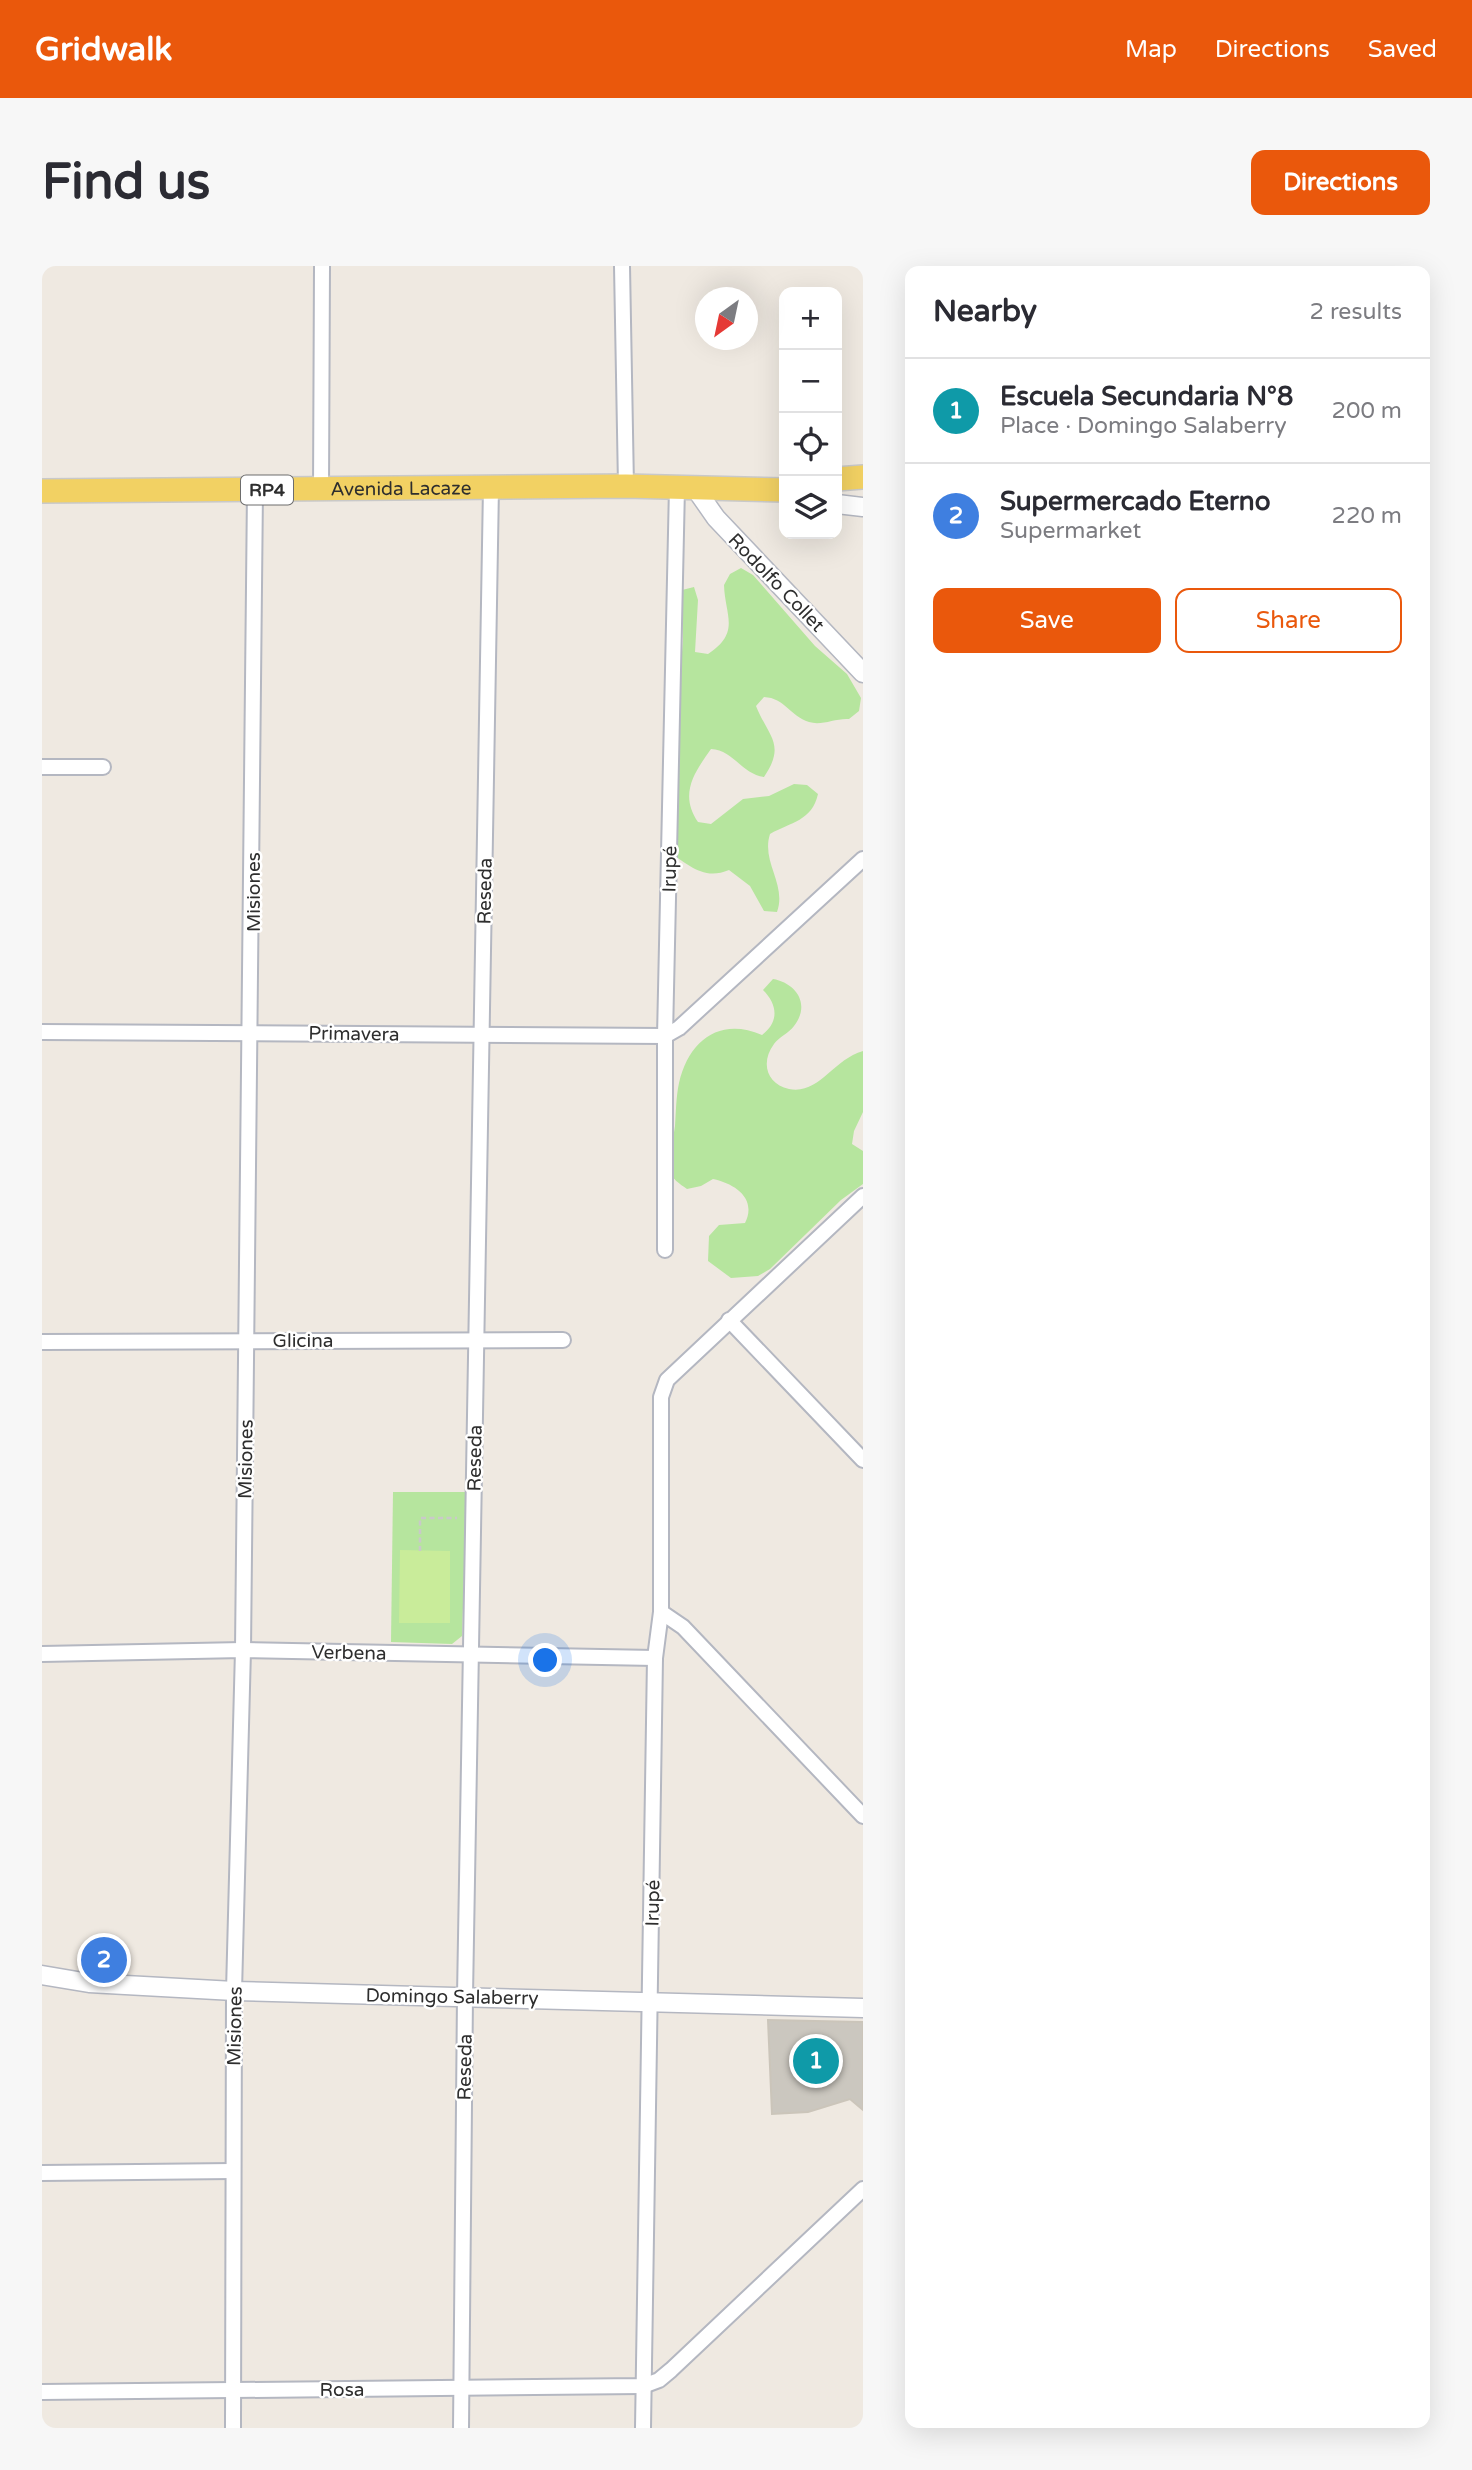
<!DOCTYPE html>
<html lang="en">
<head>
<meta charset="utf-8">
<style>
  body { margin:0; font-family:"Varela Round",sans-serif; background:#f7f7f7; color:#2b2b33 }
  .controls { position:absolute; right:21px; top:21px; display:grid; overflow:hidden; border-radius:14px; box-shadow:0 7px 28px #0002 }
  .controls button { width:63px; height:63px; display:grid; place-items:center; padding:0; border:0; border-bottom:2px solid #e1e1e2; background:#fff; color:#2b2b33; font:35px sans-serif }
  .compass { position:absolute; left:653px; top:21px; width:63px; height:63px; border-radius:50%; background:#fff; box-shadow:0 7px 28px #0002; rotate:213deg }
  .you { position:absolute; left:504px; top:1395px; width:24px; height:24px; margin:-18px; border:5px solid #fff; border-radius:50%; background:#1a73e8; box-shadow:0 0 0 10px #1a73e833 }
  .badge { display:grid; place-items:center; width:46px; height:46px; border-radius:50%; background:#ea580c; color:#fff; font-size:23px; font-weight:700 }
  .pin { position:absolute; translate:-50% -50%; border:4px solid #fff; box-shadow:0 2px 7px #0006 }
  .list { margin:0; padding:0; list-style:none }
  h2 { display:flex; justify-content:space-between; align-items:center; height:91px; margin:0; padding:0 28px; font-size:30px }
  h2 small { font-size:23px; font-weight:400; color:#7c7c81 }
  .list li { display:grid; grid-template-columns:46px 1fr auto; gap:21px; align-items:center; box-sizing:border-box; height:105px; padding:0 28px; border-top:2px solid #e1e1e2 }
  .list b { display:block; font-size:26px; white-space:nowrap }
  .list p { margin:0; font-size:23px; white-space:nowrap; color:#7c7c81 }
  .list em { font-size:23px; font-style:normal; color:#7c7c81 }
  .actions { display:flex; gap:14px; padding:21px 28px }
  .actions a { flex:1; padding:16px 0; border:2px solid #ea580c; border-radius:14px; text-align:center; font-size:24px; color:#ea580c }
  .actions .main { background:#ea580c; color:#fff }
  .icon { flex:none; width:38px; height:38px; fill:none; stroke:currentColor; stroke-width:2; stroke-linecap:round; stroke-linejoin:round }
  .map { position:relative; flex:none; width:821px; height:2162px; overflow:hidden; border-radius:14px }
  header { display:flex; align-items:center; gap:42px; box-sizing:border-box; height:98px; padding:0 35px; background:#ea580c; color:#fff }
  header strong { font-size:33px }
  nav { display:flex; gap:38px; margin-inline-start:auto; font-size:24px }
  .intro { display:flex; align-items:center; justify-content:space-between; box-sizing:border-box; height:168px; padding:0 42px }
  h1 { margin:0; font-size:49px }
  .button { padding:18px 32px; border-radius:14px; background:#ea580c; color:#fff; font-size:24px; font-weight:700 }
  main { display:flex; gap:42px; padding:0 42px }
  aside { flex:1; background:#fff; border-radius:14px; box-shadow:0 7px 28px #0002 }
  .map>svg:first-child { display:block }
</style>
</head>
<body>
<header>
<strong>Gridwalk</strong>
<nav><a>Map</a><a>Directions</a><a>Saved</a></nav>
</header>
<div class="intro"><h1>Find us</h1><a class="button">Directions</a></div>
<main>
<div class="map">
<svg width="821" height="2162" viewBox="0 0 821 2162">
  <rect width="100%" height="100%" fill="#efe9e1"/>
  <g fill="#b6e59e">
    <path d="M 699,302 L 711,309 L 773,380 L 805,408 L 819,432 L 817,445 L 807,453 C 793,452 780,460 767,456 C 748,450 743,432 722,431 L 714,440 C 727,472 744,478 722,511 C 700,508 691,484 669,483 C 652,507 637,528 656,556 L 669,558 L 701,533 L 727,530 L 752,518 L 765,519 L 776,528 C 770,555 749,556 728,568 C 719,596 745,618 735,646 L 722,645 L 708,620 L 687,604 C 661,615 646,598 624,584 L 641,374 L 640,324 L 652,321 L 656,334 L 653,386 L 666,388 C 699,366 683,350 682,319 L 688,308 Z"/>
    <path d="M 731,713 C 754,717 769,738 752,760 C 747,767 737,771 732,778 C 718,797 725,818 747,823 C 777,829 790,794 821,785 L 821,846 L 812,865 L 810,878 L 821,885 L 821,918 L 799,934 L 728,1003 L 716,1010 L 689,1012 L 666,995 L 667,970 L 677,959 L 703,957 C 715,933 694,918 671,913 L 659,920 L 645,923 C 638,918 629,913 628,903 C 627,889 631,874 633,860 C 634,846 634,831 637,817 C 647,774 678,751 720,769 C 737,756 736,739 721,724 Z"/>
    <path d="M 351,1226 L 425,1226 L 420,1370 L 410,1378 L 349,1376 Z"/>
  </g>
  <path fill="#c9ec9a" d="M 358,1284 L 408,1285 L 408,1357 L 357,1357 Z"/>
  <g fill="#cbc7bf" stroke="#cbc5ba" stroke-width="2">
    <path d="M 50,1679 L 73,1679 L 73,1707 L 50,1706 Z"/>
    <path d="M 726,1754 L 821,1756 L 821,1844 L 808,1833 L 766,1846 L 730,1848 Z"/>
  </g>
  <g fill="none" stroke-linecap="round" stroke-linejoin="round">
    <g stroke="#b4b7c1" stroke-width="18">
      <g id="minor">
        <path d="M 580,0 L 584,220"/>
        <path d="M 279,224 L 280,0"/>
        <path d="M 0,501 L 61,501"/>
        <path d="M 0,766 L 623,770 L 637,762 L 821,593"/>
        <path d="M 623,984 L 623,770 L 635,221"/>
        <path d="M 687,1054 L 821,1194"/>
        <path d="M 0,1076 L 521,1074"/>
        <path d="M 619,1346 L 641,1361 L 821,1550"/>
        <path d="M 0,1388 L 201,1384 L 613,1392"/>
        <path d="M 0,1907 L 191,1905"/>
        <path d="M 0,2126 L 601,2120 L 617,2114 L 629,2104 L 821,1923"/>
        <path d="M 191,2162 L 192,1725 L 201,1384 L 213,224"/>
        <path d="M 419,2162 L 423,1730 L 449,221"/>
        <path d="M 601,2162 L 613,1392 L 619,1346 L 619,1131 L 625,1114 L 821,930"/>
      </g>
    </g>
    <g stroke="#b4b7c1" stroke-width="21">
      <g id="tertiary">
        <path d="M 653,222 L 674,252 L 821,407"/>
        <path d="M 795,238 L 821,241"/>
        <path d="M 0,1709 L 47,1717 L 192,1725 L 821,1742"/>
      </g>
    </g>
    <g stroke="#c9c9c9" stroke-width="26">
      <g id="primary">
        <path d="M 795,213 L 821,211"/>
        <path id="s1" d="M 0,225 L 584,220 L 742,224"/>
      </g>
    </g>
    <path stroke="#c9c9c9" stroke-width="2.5" stroke-dasharray="5 3.5" stroke-linecap="butt" d="M 378,1285 L 378,1252 L 415,1252"/>
    <use href="#minor" stroke="#fff" stroke-width="14"/>
    <use href="#tertiary" stroke="#fff" stroke-width="18"/>
    <use href="#primary" stroke="#f2d163" stroke-width="23"/>
  </g>
  <g text-anchor="middle" stroke-width="5" stroke-linejoin="round" paint-order="stroke">
    <rect fill="#fff" stroke="#6d6d6d" stroke-width="2" x="199" y="209.5" width="52" height="29" rx="5"/>
    <g font-size="18" font-weight="bold" fill="#2e2e2e">
      <text x="225" y="230">RP4</text>
    </g>
    <g font-size="19" fill="#2e2e2e" stroke="#fff">
      <text dy="7" stroke="none"><textPath href="#s1" startOffset="359">Avenida Lacaze</textPath></text>
      <text transform="translate(735 316) rotate(46)" y="7">Rodolfo Collet</text>
      <text transform="translate(627 603) rotate(-89)" y="7">Irupé</text>
      <text transform="translate(442 625) rotate(-89)" y="7">Reseda</text>
      <text transform="translate(211 626) rotate(-90)" y="7">Misiones</text>
      <text transform="translate(312 767) rotate(1)" y="7">Primavera</text>
      <text x="261" y="1081">Glicina</text>
      <text transform="translate(432 1192) rotate(-89)" y="7">Reseda</text>
      <text transform="translate(203 1193) rotate(-89)" y="7">Misiones</text>
      <text transform="translate(307 1386) rotate(1)" y="7">Verbena</text>
      <text transform="translate(610 1637) rotate(-89)" y="7">Irupé</text>
      <text transform="translate(410 1730) rotate(1)" y="7">Domingo Salaberry</text>
      <text transform="translate(192 1760) rotate(-89)" y="7">Misiones</text>
      <text transform="translate(422 1801) rotate(-89)" y="7">Reseda</text>
      <text x="300" y="2130">Rosa</text>
    </g>
  </g>
</svg>
<div class="controls">
<button>+</button>
<button>−</button>
<button><svg class="icon" aria-label="locate" viewBox="0 0 24 24"><circle cx="12" cy="12" r="6"/><path d="M12 2v4M12 18v4M2 12h4M18 12h4"/></svg></button>
<button><svg class="icon" aria-label="layers" viewBox="0 0 24 24"><path d="M12 4l9 5-9 5-9-5zM3 14l9 5 9-5"/></svg></button>
</div>
<svg class="compass" viewBox="-18 -18 36 36"><path d="M0-13l5 13h-10z" fill="#e53935"/><path d="M0 13l5-13h-10z" fill="#7c7c81"/></svg>
<div class="you"></div>
<div class="pin badge" style="left:774px;top:1795px;background:#0f9aa8">1</div>
<div class="pin badge" style="left:62px;top:1694px;background:#3f7fe0">2</div>
</div>
<aside>
<h2>Nearby<small>2 results</small></h2>
<ul class="list">
<li><span class="badge" style="background:#0f9aa8">1</span><div><b>Escuela Secundaria N°8</b><p>Place · Domingo Salaberry</p></div><em>200 m</em></li>
<li><span class="badge" style="background:#3f7fe0">2</span><div><b>Supermercado Eterno</b><p>Supermarket</p></div><em>220 m</em></li>
</ul>
<div class="actions"><a class="main">Save</a><a>Share</a></div>
</aside>
</main>
</body>
</html>
